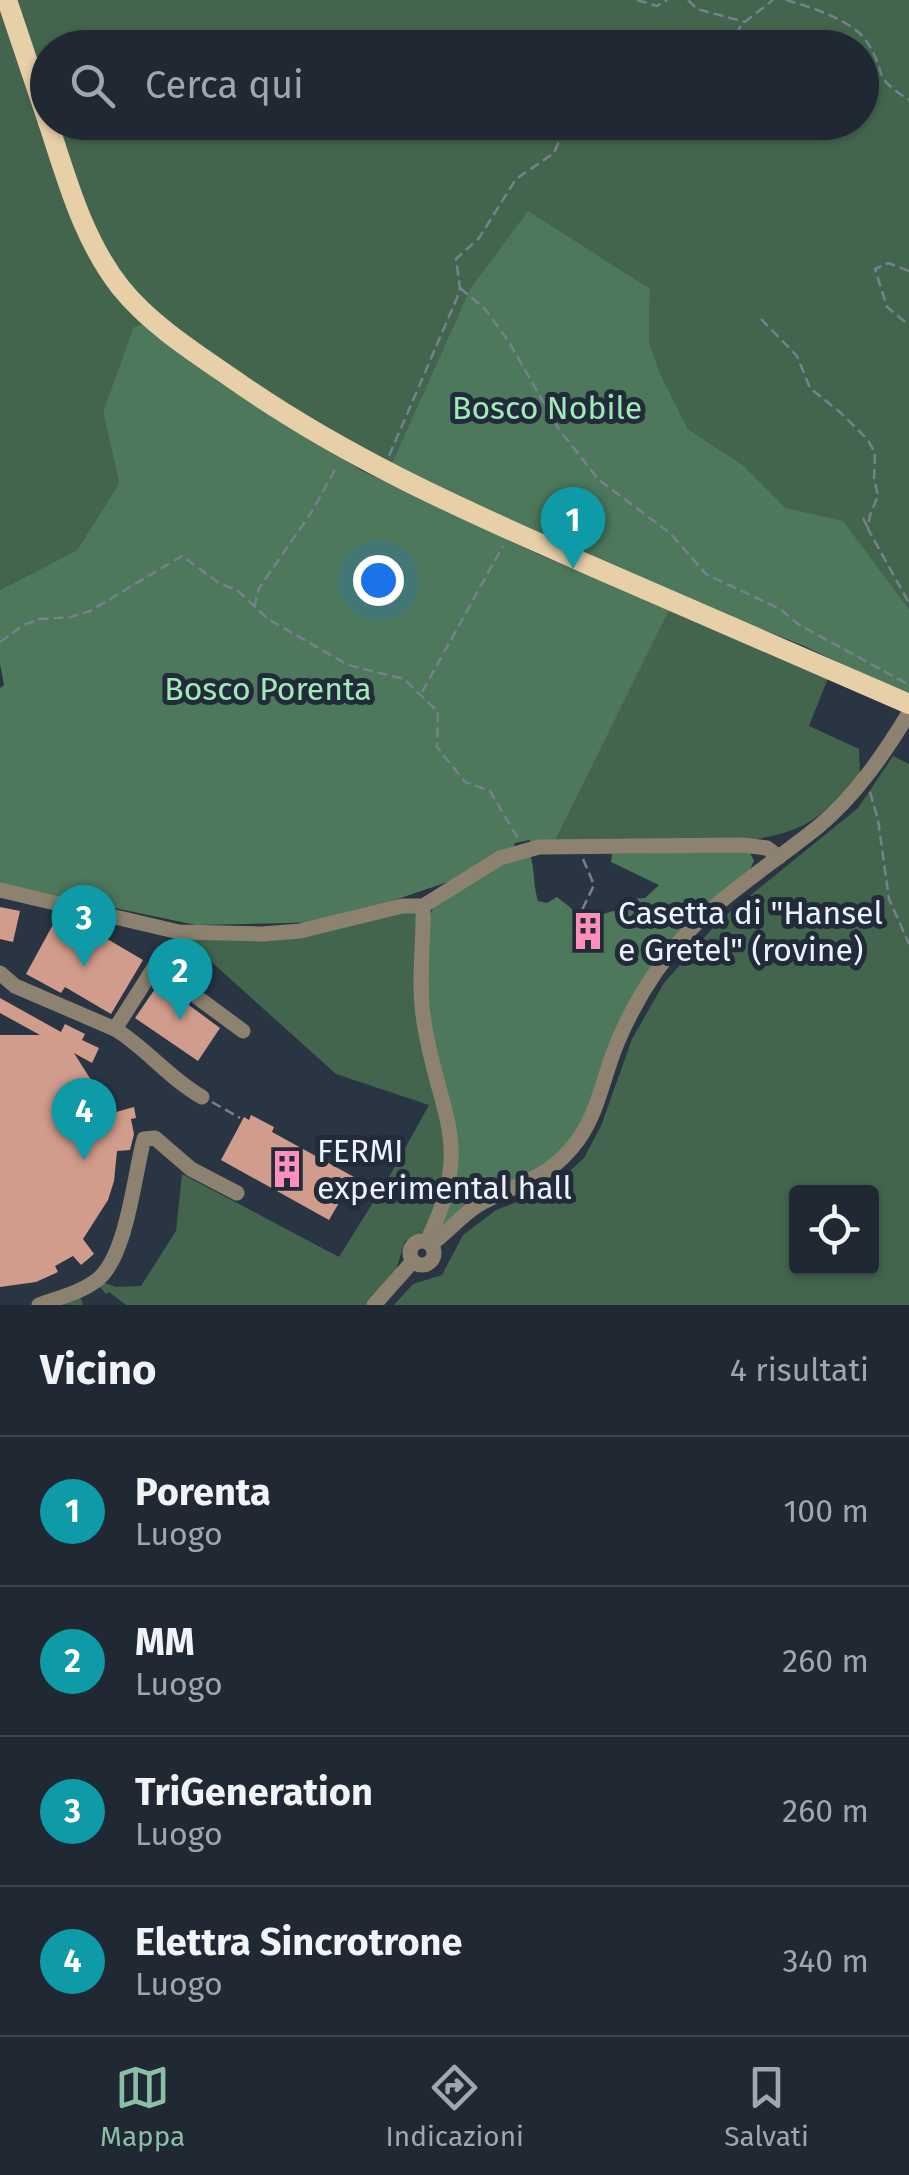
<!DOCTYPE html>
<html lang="it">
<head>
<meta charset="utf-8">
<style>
  body { margin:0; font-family:"Fira Sans",sans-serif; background:#28303b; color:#f1f3f6 }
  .controls { position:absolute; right:30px; bottom:30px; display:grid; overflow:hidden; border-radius:10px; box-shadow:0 2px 8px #0004 }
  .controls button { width:90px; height:90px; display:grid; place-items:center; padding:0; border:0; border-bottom:2px solid #3d444e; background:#202833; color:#f1f3f6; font:50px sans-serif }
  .you { position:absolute; left:378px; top:580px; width:35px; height:35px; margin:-25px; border:8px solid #fff; border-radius:50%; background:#1a73e8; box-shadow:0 0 0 15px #1a73e833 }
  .badge { display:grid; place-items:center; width:65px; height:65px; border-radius:50%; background:#8abfa5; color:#fff; font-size:32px; font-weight:700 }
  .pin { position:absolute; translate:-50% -82px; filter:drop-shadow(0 2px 5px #0008) }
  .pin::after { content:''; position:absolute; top:52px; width:35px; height:30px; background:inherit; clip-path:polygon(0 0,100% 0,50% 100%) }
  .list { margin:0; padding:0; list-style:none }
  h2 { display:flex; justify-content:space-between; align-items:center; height:130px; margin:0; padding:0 40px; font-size:42px }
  h2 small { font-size:32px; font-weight:400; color:#a2a6ac }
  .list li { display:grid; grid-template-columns:65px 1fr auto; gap:30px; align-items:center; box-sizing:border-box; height:150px; padding:0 40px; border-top:2px solid #3d444e }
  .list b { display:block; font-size:38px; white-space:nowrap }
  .list p { margin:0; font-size:32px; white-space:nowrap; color:#a2a6ac }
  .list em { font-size:32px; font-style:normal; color:#a2a6ac }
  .icon { flex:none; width:55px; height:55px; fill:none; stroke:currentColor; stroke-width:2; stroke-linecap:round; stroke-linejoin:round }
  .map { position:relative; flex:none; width:909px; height:1305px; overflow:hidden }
  .search { position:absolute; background:#202833; box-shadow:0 2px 8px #0004; left:30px; right:30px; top:30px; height:110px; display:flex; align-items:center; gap:25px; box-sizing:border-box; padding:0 35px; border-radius:55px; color:#a2a6ac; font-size:38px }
  .sheet { height:730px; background:#202833 }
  nav { display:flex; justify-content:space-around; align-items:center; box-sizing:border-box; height:140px; border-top:2px solid #3d444e; background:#202833; font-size:28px; color:#a2a6ac }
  nav a { display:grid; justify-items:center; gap:5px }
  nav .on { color:#8abfa5 }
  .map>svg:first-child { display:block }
</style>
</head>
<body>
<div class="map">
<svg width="909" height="1305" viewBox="0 0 909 1305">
  <rect width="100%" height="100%" fill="#2a3544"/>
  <g fill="#43654e" fill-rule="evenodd">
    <path d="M 15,0 L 909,0 L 909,609 L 843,522 L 786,508 L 743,465 L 688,429 L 660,373 L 649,342 L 650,289 L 470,289 L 390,467 C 300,414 145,333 98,238 C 80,202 70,160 56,123 L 862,122 L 862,48 L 48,48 L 47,97 Z"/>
    <path d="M 0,6 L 71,215 L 147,323 L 103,412 L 119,483 L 77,550 L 0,590 Z"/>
    <path d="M 670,609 L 828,678 L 809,726 L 859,749 L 860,775 C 817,820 809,831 745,841 L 554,843 Z"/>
    <path d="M 893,756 L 909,764 L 909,1305 L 394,1305 L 413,1284 L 442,1275 L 463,1235 L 496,1210 L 538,1194 L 560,1180 L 584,1158 L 601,1126 L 632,1039 L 664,983 L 720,920 L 858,808 ZM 796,1192 L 872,1192 L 872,1268 L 796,1268 Z"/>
    <path d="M 411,910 L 417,915 L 449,1162 L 427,1230 L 405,1241 L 394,1276 L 367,1305 L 126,1305 L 109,1292 L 106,1294 L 100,1287 L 80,1297 L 83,1305 L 64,1305 L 102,1282 L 116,1287 L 141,1286 L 176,1231 L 182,1174 L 339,1257 L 389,1177 L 429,1105 L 336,1074 L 186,939 Z"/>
  </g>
  <g fill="#4d785b">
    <path d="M 528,211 L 650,289 L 649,342 L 660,373 L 688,429 L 743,465 L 786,508 L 843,521 L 909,609 L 909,696 L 804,646 L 698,604 L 390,467 L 470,289 Z"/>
    <path d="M 147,323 L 262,408 L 361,470 L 540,555 L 670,609 L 554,843 L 534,844 L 529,840 L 515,843 L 513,848 L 448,882 L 329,922 L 196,925 L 0,884 L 0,688 L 4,685 L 0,664 L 0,590 L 77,550 L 119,483 L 103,412 L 134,327 Z"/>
    <path d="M 749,851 L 754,861 L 749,872 L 662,955 L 579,1128 L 553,1160 L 439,1228 L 454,1188 L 426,1010 L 430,915 C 441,886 501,865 530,854 C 535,871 533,885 538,901 L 547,903 L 557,897 C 568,905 580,919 595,916 C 606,915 609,910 620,911 L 632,899 L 645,898 L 659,885 L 611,862 L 612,854 Z"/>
  </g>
  <g fill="#d19c8c">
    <path d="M 0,907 L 20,911 L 13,942 L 0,939 Z"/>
    <path d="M 56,919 L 90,937 L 92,930 L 143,960 L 111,1014 L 65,987 L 61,993 L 26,974 Z"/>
    <path d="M 159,983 L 220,1028 L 198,1061 L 135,1018 Z"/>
    <path d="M 0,998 L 61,1032 L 65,1024 L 85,1034 L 82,1040 L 99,1048 L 92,1063 L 74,1053 L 103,1099 L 109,1114 L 134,1107 L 136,1118 L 131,1119 L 134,1134 L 130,1150 L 117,1151 L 114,1181 L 108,1200 L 83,1239 L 94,1254 L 81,1265 L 73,1256 L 55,1266 L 58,1272 L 36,1282 L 0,1287 L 0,1035 L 40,1035 L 0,1013 Z"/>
    <path d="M 251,1115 L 274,1127 L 272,1132 L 354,1177 L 329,1220 L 221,1160 L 244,1117 L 249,1120 Z"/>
  </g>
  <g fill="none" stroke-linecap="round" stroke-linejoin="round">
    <g stroke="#77818e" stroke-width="2.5" stroke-dasharray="10 5" stroke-linecap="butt">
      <path d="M 637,0 L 657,6 L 667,0"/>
      <path d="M 688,0 L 697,9 L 745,22"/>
      <path d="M 786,0 C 811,7 856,21 869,45 C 888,78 871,75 909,100"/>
      <path d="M 729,48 L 741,25 L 773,0"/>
      <path d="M 909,271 L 888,263 L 875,269 L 887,307 L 909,325"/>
      <path d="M 460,288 L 485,309 L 509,342 L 558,428 L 598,479 L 671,534 L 706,574 L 780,609 L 798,624 L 909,685"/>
      <path d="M 761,319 L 797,356 L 810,388 L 841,413 L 868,440 L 875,453 L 874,478 L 878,496 L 870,515 L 868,529 L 909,603"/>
      <path d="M 389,456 L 457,298 L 460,288 L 456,259 L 479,238 L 516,179 L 554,153 L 567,122"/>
      <path d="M 863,518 L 868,528"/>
      <path d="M 254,607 L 259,588 L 311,513 L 337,466"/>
      <path d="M 0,642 L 24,625 L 40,619 L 71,617 L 90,611 L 182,556 L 219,583 L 238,591 L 268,619 L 348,665 L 404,679 L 438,712 L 437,747 L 465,782 L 490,791 L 519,840"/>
      <path d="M 422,692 L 503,546"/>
      <path d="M 870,792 L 878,820 L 889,899 L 909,944"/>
      <path d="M 583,859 L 594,885 L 573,929 L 581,941 L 592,940"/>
      <path d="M 212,1102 L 240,1118"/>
    </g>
    <g stroke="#8d826f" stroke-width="15">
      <path d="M 0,890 L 179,932 L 262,934 L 300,931 L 402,906 L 423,906 L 500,858 L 539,847 L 742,845 L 767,848 L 779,857"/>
      <path d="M 423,906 C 424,943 418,978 423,1015 C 436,1112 477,1141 427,1241"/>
      <path d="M 0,973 L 15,986 L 115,1029 L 155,966 L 243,1031"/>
      <path d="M 115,1029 C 147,1049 169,1078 202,1097"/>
      <circle cx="422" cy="1253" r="12"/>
      <path d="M 431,1244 C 448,1233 460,1216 478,1205 C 518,1182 548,1181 578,1140 C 599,1111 604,1073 618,1041 C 635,1001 659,963 688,932 C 727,891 776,861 819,826 C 856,795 884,754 909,713"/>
      <path d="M 39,1305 C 58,1298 80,1293 97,1280 C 127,1257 134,1175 144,1139 L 155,1138 L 191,1169 L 237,1193"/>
      <path d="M 374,1305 L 413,1261"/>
    </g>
    <g stroke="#e7cfa8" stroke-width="20">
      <path d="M 7,0 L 48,122"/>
      <path d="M 48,122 C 67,180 83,240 121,288 C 151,325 194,352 233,379 C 344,457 465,511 589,565 C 695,612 802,658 909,704"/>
    </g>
  </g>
  <defs>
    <g id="building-bare" transform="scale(3)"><path d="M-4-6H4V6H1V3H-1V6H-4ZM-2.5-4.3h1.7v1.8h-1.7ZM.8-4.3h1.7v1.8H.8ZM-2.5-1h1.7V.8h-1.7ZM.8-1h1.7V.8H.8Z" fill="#fe8ebc" stroke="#212b39" stroke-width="2.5" paint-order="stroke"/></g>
  </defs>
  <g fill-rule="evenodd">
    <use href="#building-bare" x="588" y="931"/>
    <use href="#building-bare" x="287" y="1169"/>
  </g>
  <g text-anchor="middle" stroke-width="10" stroke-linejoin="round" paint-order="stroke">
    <g font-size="32" fill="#a2e9b8" stroke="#212b39">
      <text x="547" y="419">Bosco Nobile</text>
      <text x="268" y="700">Bosco Porenta</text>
    </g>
    <g font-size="32" fill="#ecf3fd" stroke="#212b39" text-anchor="start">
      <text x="618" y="924">Casetta di "Hansel<tspan x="618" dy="37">e Gretel" (rovine)</tspan></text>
      <text x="317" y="1162">FERMI<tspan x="317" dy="37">experimental hall</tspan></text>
    </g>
  </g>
</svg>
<div class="controls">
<button><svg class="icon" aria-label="locate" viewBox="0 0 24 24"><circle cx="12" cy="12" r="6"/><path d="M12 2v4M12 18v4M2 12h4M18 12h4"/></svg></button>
</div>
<div class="you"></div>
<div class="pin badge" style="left:573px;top:569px;background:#0f9aa8">1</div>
<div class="pin badge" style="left:180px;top:1020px;background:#0f9aa8">2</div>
<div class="pin badge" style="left:84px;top:967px;background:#0f9aa8">3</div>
<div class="pin badge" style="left:84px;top:1160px;background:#0f9aa8">4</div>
<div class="search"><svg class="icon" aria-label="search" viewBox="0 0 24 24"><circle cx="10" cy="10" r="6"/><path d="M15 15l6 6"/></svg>Cerca qui</div>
</div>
<section class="sheet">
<h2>Vicino<small>4 risultati</small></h2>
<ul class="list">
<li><span class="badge" style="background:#0f9aa8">1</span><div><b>Porenta</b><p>Luogo</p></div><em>100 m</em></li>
<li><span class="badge" style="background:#0f9aa8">2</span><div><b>MM</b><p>Luogo</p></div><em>260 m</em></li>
<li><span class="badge" style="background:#0f9aa8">3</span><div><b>TriGeneration</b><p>Luogo</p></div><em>260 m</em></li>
<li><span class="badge" style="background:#0f9aa8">4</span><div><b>Elettra Sincrotrone</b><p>Luogo</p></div><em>340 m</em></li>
</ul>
</section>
<nav>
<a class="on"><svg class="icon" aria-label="map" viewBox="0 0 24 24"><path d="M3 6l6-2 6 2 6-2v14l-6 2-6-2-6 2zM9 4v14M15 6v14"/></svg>Mappa</a>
<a><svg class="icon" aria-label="directions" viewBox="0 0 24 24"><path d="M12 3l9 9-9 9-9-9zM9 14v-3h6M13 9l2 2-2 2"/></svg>Indicazioni</a>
<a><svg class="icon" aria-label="saved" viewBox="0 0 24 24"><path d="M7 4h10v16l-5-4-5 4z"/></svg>Salvati</a>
</nav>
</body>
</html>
